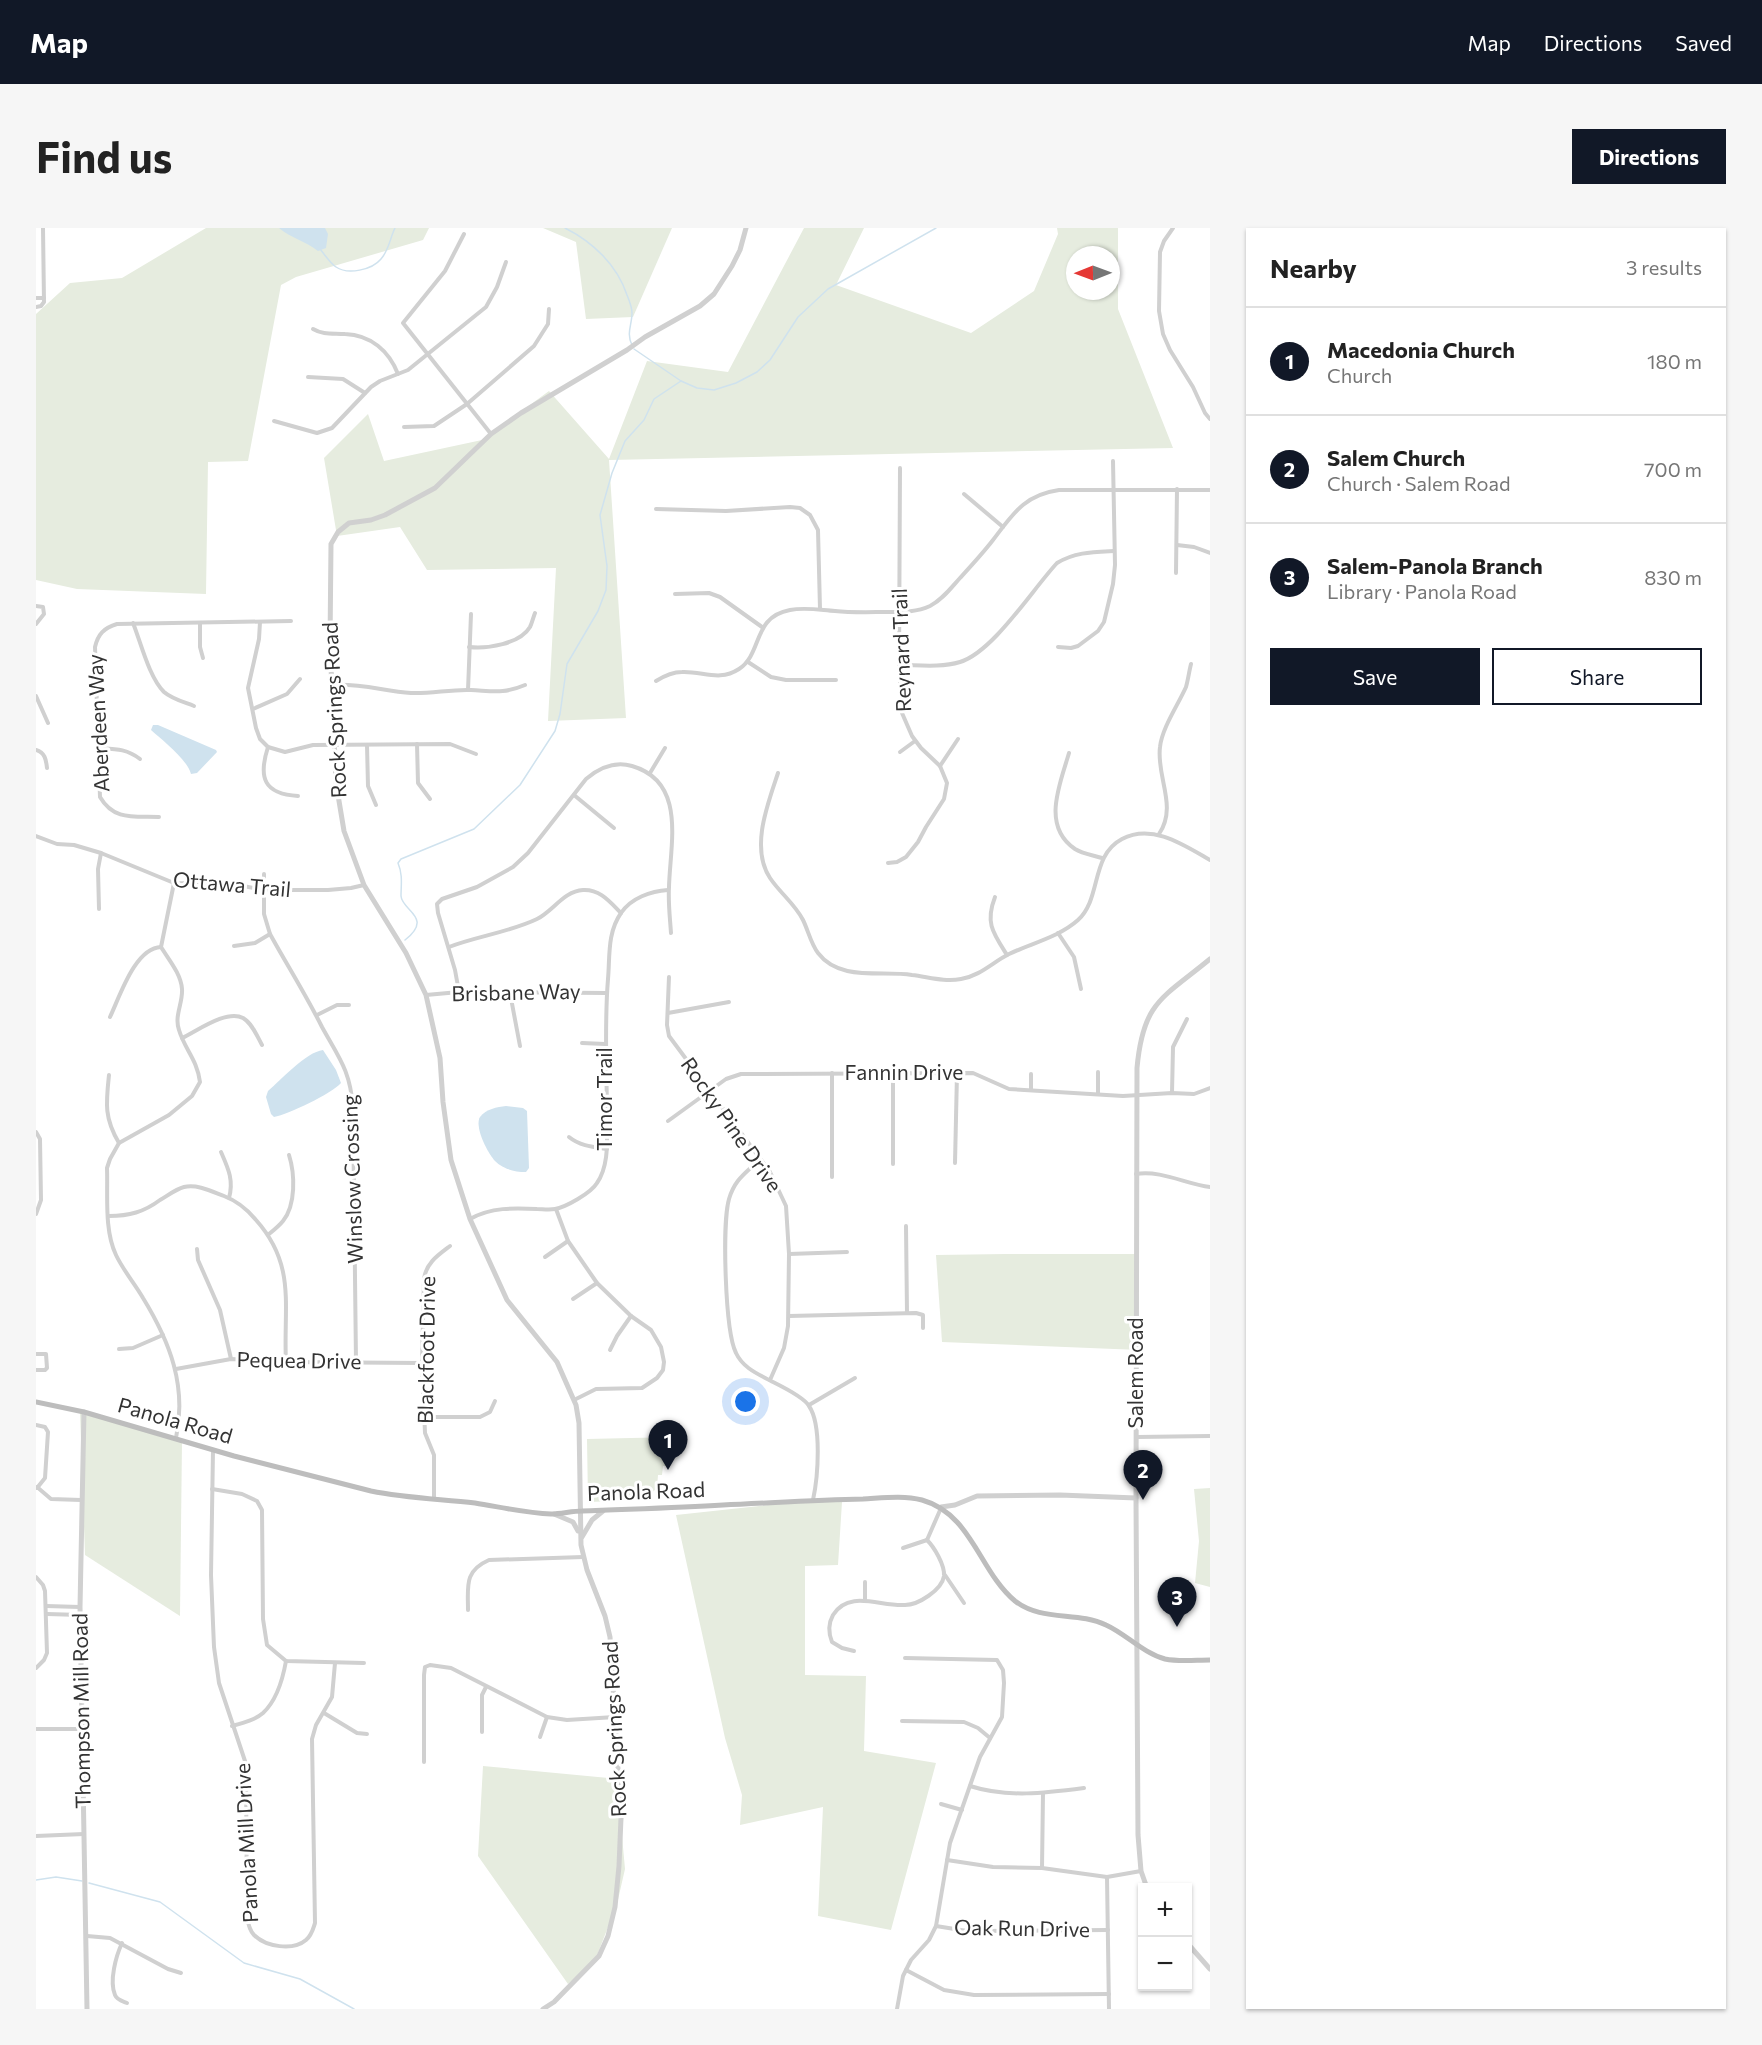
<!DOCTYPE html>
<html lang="en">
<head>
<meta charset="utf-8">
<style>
  body { margin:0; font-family:Commissioner,sans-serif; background:#f6f6f6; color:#222 }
  .controls { position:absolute; right:18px; bottom:18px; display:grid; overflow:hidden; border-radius:0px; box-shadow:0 2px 4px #0004 }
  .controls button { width:54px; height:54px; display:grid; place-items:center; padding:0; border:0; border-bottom:2px solid #e0e0e0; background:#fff; color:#222; font:30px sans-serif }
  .compass { position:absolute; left:1030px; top:18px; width:54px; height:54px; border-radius:50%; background:#fff; box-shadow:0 2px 4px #0004; rotate:269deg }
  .you { position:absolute; left:710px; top:1174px; width:21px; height:21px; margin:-15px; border:4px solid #fff; border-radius:50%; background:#1a73e8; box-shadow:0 0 0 9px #1a73e833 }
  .badge { display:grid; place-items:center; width:39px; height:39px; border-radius:50%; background:#111827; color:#fff; font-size:20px; font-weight:700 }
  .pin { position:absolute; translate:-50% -50px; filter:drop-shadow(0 2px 3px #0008) }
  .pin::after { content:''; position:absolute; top:32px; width:21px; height:18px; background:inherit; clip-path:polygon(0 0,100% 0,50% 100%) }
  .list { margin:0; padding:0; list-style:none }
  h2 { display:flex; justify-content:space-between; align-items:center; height:78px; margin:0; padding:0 24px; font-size:26px }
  h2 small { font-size:20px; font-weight:400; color:#767676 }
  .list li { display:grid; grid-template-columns:39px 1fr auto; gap:18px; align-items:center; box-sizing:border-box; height:108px; padding:0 24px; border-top:2px solid #e0e0e0 }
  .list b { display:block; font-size:22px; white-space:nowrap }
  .list p { margin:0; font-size:20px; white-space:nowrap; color:#767676 }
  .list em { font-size:20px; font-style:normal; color:#767676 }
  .actions { display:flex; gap:12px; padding:18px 24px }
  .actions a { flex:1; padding:14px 0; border:2px solid #111827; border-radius:0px; text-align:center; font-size:21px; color:#111827 }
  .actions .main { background:#111827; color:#fff }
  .map { position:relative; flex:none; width:1174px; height:1781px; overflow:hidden; border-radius:0px }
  header { display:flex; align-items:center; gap:36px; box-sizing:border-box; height:84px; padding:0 30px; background:#111827; color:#fff }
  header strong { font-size:28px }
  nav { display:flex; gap:33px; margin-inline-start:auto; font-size:21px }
  .intro { display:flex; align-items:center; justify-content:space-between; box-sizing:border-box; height:144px; padding:0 36px }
  h1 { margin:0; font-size:42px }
  .button { padding:15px 27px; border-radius:0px; background:#111827; color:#fff; font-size:21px; font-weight:700 }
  main { display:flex; gap:36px; padding:0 36px }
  aside { flex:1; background:#fff; border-radius:0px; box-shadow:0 2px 4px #0004 }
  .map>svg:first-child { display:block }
</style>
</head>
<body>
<header>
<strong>Map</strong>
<nav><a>Map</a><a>Directions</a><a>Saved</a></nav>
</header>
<div class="intro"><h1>Find us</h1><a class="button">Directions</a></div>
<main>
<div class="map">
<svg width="1174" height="1781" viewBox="0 0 1174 1781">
  <rect width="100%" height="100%" fill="#fff"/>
  <g fill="#e6ecdf" fill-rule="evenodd">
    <path d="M 170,0 L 393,0 L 387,12 L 260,49 L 245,57 L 212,233 L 172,234 L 170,366 L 41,361 L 0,352 L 0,86 L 34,55 L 86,50 Z"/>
    <path d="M 507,0 L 636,0 L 597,89 L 550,91 L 540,14 Z"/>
    <path d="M 768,0 L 828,0 L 800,57 L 935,105 L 998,63 L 1022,6 L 1021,0 L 1082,0 L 1082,81 L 1137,220 L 573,232 L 590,490 L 512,493 L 520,340 L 391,342 L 364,299 L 301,308 L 288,230 L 332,186 L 348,233 L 446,212 L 513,163 L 573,231 L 611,133 L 692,144 ZM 1039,27 L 1075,27 L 1075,63 L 1039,63 Z"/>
    <path d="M 970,1026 L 1103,1026 L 1103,1122 L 906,1114 L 900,1027 Z"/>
    <path d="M 44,1184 L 146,1213 L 144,1388 L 49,1327 Z"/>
    <path d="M 639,1209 L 637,1228 L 631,1227 L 631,1238 L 627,1238 L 626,1247 L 622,1247 L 621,1260 L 608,1272 L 552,1274 L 551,1211 Z"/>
    <path d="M 1174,1260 L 1174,1359 L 1159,1355 L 1163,1313 L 1158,1261 Z"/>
    <path d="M 779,1272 L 806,1274 L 802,1337 L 769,1338 L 769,1447 L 830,1448 L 828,1523 L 900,1535 L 855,1702 L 782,1688 L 787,1579 L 704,1597 L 706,1567 L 689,1510 L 640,1287 Z"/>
    <path d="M 447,1538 L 583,1551 L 588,1580 L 586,1608 L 589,1641 L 581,1676 L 558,1735 L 532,1756 L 442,1628 Z"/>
  </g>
  <g fill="#cfe2ee">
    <path d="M 243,0 L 289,0 L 292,6 L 290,20 L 282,23 C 269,13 255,10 243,0 Z"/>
    <path d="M 117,497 L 122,497 L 180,522 L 181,524 L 161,545 L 155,546 C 151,531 126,512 115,502 Z"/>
    <path d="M 287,822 L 300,842 L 305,855 C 295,866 253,886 238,889 L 235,886 L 230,869 L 232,863 C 245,852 270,824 287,822 Z"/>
    <path d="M 470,878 L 487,880 L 491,883 L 493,940 L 490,944 C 478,944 467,941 459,933 C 452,926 438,899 444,889 C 450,881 461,879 470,878 Z"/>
  </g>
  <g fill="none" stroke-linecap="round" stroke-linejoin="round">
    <g stroke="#cfe2ee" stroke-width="1.5">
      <path d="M 529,0 C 557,14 581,37 591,67 C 593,72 596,79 596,85 C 596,97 590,105 596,117"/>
      <path d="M 284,21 C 289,27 294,35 300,39 C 312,47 336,42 345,31 C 353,22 354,10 359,0"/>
      <path d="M 598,121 L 645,153 L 661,160 L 678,162 L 700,155 L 721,144 L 734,132 L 762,89 L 792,61 L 900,0"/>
      <path d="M 369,712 C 398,689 366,683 365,668 C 365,657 367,647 362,635 L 365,631 L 438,601 L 484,557 L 519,503 L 524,486 L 531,436 L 562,383 L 570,362 L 571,338 L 564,287 L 576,245 L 589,213 L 608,192 L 618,171 L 645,153"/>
      <path d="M 0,1652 L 20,1649 L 46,1653"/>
      <path d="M 53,1655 L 124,1674 L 208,1735 L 264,1751 L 318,1781"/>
    </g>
    <g stroke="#d0d0d0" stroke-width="4">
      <path d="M 1137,0 L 1128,13 L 1124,24 L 1123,83 L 1127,106 L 1134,122 L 1157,159 L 1169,185 L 1174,191"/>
      <path d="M 428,6 L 409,43 L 367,95 L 455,206"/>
      <path d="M 0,70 L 8,70"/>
      <path d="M 0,79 L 5,78 L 8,74 L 7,0"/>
      <path d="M 277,101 C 287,107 298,105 309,106 C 335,107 353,123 362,146"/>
      <path d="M 272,149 L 307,151 L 329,165"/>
      <path d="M 238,193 L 281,205 L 296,200 L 335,159 L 344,153 L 372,142 L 450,79 L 461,59 L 470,34"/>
      <path d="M 368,199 L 398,198 L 431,176 L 498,118 L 512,96 L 513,81"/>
      <path d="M 928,266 L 967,299"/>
      <path d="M 620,281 L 690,283 L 754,279 L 764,280 L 774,287 L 782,302 L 784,381"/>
      <path d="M 1141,317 L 1158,319 L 1174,325"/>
      <path d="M 1140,345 L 1141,261"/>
      <path d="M 639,366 L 673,365 L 684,369 L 726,399"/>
      <path d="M 0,378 L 7,379 L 8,386 L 0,396"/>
      <path d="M 224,394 L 223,411 L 212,460 L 220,500 L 224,511 L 232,519 L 249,524 L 277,517 L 414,516 L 440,526"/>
      <path d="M 97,395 C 105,415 113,449 128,464 C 136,471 148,474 158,478"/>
      <path d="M 164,395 L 164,419 L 167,430"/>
      <path d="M 433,419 C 451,421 484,416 494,399 C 496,395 497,390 499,385"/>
      <path d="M 1022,419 L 1035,420 L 1042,418 L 1062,403 L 1068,394 L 1077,356 L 1079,337 L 1077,233"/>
      <path d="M 712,434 L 735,449 L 750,452 L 800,452"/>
      <path d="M 863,437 C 882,437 904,440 924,434 C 957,424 996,362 1021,335 C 1039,324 1057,324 1078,323"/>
      <path d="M 620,453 C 628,448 636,444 646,444 C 667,443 683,454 703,441 C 727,425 716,389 754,382 C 769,379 784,382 799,383 C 817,385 836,384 854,384 C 868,384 881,384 894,378 C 906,372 915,360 924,350 C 935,338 947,325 957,312 C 977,286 988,267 1023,262 L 1174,262"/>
      <path d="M 297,457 C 323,455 348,463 375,465 C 395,466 415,461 435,462 C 457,463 468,466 489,457"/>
      <path d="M 432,462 L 435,386"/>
      <path d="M 0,468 L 12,495"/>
      <path d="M 217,481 L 251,466 L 264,451"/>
      <path d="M 381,516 L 382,555 L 394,571"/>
      <path d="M 331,517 L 332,558 L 340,577"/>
      <path d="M 232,519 C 222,550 228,566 262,568"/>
      <path d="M 64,520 C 80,521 91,521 104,531"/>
      <path d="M 0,522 C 9,525 10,531 11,540"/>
      <path d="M 864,524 L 879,513"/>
      <path d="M 1033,525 C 1024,556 1005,598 1039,621 C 1047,626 1057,627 1066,630"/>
      <path d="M 904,538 L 922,511"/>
      <path d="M 614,545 L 629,520"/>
      <path d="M 742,545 C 732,575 714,620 734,650 C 744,665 759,676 767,692 C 772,702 775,716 782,725 C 804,754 846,742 876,747 C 893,749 908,754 925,751 C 944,748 957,734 973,726 C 996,715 1023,709 1042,692 C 1066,670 1054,628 1086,611 C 1116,595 1148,617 1174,632"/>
      <path d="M 538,567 L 578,600"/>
      <path d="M 123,589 C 98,588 78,593 64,569 L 59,419 C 62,406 68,400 81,396 L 255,393"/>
      <path d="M 1123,606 C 1142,578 1120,549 1124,519 C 1126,500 1142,477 1150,459 C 1152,452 1153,444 1155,436"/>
      <path d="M 0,608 L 21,616 L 38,617 L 65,625 L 138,655 L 197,656 L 228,662 L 292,662 L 315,660 L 328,657"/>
      <path d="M 852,635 L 861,634 L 870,629 L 882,614 L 890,599 L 908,571 L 911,555 L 904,538 L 885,520 L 876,508 L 866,485 L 863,437 L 864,240"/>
      <path d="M 228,646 L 228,686 L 234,706 C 251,737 270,767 286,799 C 303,830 314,842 317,879 L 320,1134"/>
      <path d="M 138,655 L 125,719 C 133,732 145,746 146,761 C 147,775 138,788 143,802 C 149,822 161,831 164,854 L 156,868 L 133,887 L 83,915 L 74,931 L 71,940 C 72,967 68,1002 80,1027 C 87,1042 99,1056 107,1070 C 134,1114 151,1158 140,1210"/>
      <path d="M 959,669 C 949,695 957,705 971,727"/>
      <path d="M 63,681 L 62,641 L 65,625"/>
      <path d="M 1022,705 L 1038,729 L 1045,761"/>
      <path d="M 198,718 L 219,715 L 234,706"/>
      <path d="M 413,719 C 442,708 474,704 501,691 C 517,683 528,663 547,662 C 564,661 574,674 585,685"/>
      <path d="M 633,749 L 631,797 L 633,808 L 734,944 L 750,978 L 753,1026 L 752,1098 L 748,1120 L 734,1152"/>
      <path d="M 423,764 L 419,742 L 402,685 L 401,676 L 406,671 L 441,659 L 477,639 L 492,625 L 550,551 C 563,540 579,533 596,538 C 651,554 634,616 633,659 C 632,674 634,690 635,705"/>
      <path d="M 474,765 L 484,818"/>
      <path d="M 390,767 L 423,764 L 571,765"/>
      <path d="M 632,785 L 693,774"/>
      <path d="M 281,787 L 301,777 L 313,777"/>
      <path d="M 74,789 C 84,768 99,720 125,719"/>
      <path d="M 146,810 C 161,803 191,781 207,790 C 216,795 221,808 226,817"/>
      <path d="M 546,815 L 569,816"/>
      <path d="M 796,845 L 796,949"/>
      <path d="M 73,847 C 70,875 68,890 83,915"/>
      <path d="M 995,862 L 995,846"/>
      <path d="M 1136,865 L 1137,819 L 1151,791"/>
      <path d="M 1062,866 L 1062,844"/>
      <path d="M 632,893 L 690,851 L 705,846 L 937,845 L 973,861 L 1087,868 L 1136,865 L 1158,866 L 1174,860"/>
      <path d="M 0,904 L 4,911 L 5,972 L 0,986"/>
      <path d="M 533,909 C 544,918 557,919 571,921"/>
      <path d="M 185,924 C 192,940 198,952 193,970"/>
      <path d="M 723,932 C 709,946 699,951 693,971 C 686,996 689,1103 700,1125 C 707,1140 722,1146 735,1153 C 745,1158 768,1169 773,1178 C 786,1197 782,1249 777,1272"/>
      <path d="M 919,935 L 921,845"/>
      <path d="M 857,936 L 857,846"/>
      <path d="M 1100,946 C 1125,942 1150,956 1174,959"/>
      <path d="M 520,981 L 532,1013 L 561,1055 L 595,1088 L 615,1102 L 625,1119 L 628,1134 L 627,1142 L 621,1150 L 606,1160 L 560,1161 L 538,1172"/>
      <path d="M 73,988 C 93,988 108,984 124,972 C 131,968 140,961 148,959 C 161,956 175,963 188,968 C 201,973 211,981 220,992 C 261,1038 247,1079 250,1134"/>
      <path d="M 434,991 C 455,979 478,980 501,981 C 506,981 513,982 519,981 C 530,979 555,965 561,955 C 573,938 571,913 571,893 C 571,846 568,799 572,751 C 574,729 571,705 585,685 C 595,670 615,663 632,662"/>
      <path d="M 870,998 L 871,1085"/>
      <path d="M 233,1006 C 238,1002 243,998 247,993 C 260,977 259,946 253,927"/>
      <path d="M 161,1021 L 162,1032 L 184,1082 L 195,1131"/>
      <path d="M 753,1026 L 811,1024"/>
      <path d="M 509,1029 L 532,1013"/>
      <path d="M 537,1071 L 561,1055"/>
      <path d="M 753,1088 L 880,1085 L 887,1087 L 887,1100"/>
      <path d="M 83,1121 L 97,1120 L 127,1107"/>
      <path d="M 574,1122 L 581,1108 L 595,1088"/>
      <path d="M 0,1126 L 10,1126 L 11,1140 L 9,1142 L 0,1142"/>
      <path d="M 140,1141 L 195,1131 L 250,1134 L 386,1135"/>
      <path d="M 773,1177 L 819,1150"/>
      <path d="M 389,1189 L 444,1189 L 454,1184 L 459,1173"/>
      <path d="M 0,1197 L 9,1199 L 12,1204 L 9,1250 L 1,1260"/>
      <path d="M 1101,1209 L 1174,1208"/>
      <path d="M 177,1222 L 175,1347 L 178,1419 L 183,1455 L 210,1536 L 211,1689 C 212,1695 213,1702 218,1707 C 230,1719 257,1723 270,1712 C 276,1707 277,1701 279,1695 L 276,1511 L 280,1497 L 296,1469 L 299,1435"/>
      <path d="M 1,1259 L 15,1271 L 45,1272"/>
      <path d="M 176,1261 L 206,1266 L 221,1273 L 226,1282 L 227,1391 L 231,1417 L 250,1433 L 328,1435"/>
      <path d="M 398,1271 L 398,1227 L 389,1205 L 386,1135 L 388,1051 C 390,1035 402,1027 414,1018"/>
      <path d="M 891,1312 L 905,1280"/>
      <path d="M 867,1320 L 891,1312"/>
      <path d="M 909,1347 L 928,1375"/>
      <path d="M 0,1349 L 7,1357 L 9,1363 L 11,1425 L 8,1432 L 0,1440"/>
      <path d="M 829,1372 L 829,1354"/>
      <path d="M 10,1378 L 44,1379"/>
      <path d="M 432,1382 C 432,1358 428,1343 453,1332 L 547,1329"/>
      <path d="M 11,1386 L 45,1387"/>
      <path d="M 818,1423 L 806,1420 L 796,1414 C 792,1404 792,1396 797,1387 C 813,1361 845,1379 869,1377 C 882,1377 906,1362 908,1348 C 909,1337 898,1319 891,1312"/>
      <path d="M 288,1485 L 321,1505 L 331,1506"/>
      <path d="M 866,1493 L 928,1494 L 942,1500 L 954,1510"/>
      <path d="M 196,1498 C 207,1495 219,1492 227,1485 C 240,1473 247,1450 250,1433"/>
      <path d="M 0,1501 L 46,1501"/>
      <path d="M 446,1504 L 446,1467 L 450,1459"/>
      <path d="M 504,1509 L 511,1489"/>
      <path d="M 388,1534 L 388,1447 L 389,1439 L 394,1437 L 415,1440 L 511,1489 L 531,1492 L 579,1489"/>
      <path d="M 934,1558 C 971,1570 1010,1565 1048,1560"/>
      <path d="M 905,1576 L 926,1582"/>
      <path d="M 0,1608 L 48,1606"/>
      <path d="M 911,1632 L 957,1639 L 1006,1640 L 1071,1649 L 1105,1643"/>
      <path d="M 1006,1640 L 1007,1565"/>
      <path d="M 1071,1649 L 1073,1781"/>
      <path d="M 900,1698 L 931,1703 L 1072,1702"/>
      <path d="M 51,1708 L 74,1710 L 132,1741 L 145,1745"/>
      <path d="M 86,1715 C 80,1728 73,1753 79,1767 C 81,1772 86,1773 91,1775"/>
      <path d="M 870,1742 L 908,1762 L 938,1767 L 1073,1766"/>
      <path d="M 861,1781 L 867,1748 L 875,1732 L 893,1712 L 900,1698 L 914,1615 L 944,1529 L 966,1489 L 968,1455 L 967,1442 L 961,1432 L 869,1430"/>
    </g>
    <g stroke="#d0d0d0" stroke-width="5">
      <path d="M 48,1184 L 44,1379 L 51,1781"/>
      <path d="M 905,1279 L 919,1277 L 941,1268 L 1024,1267 L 1100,1270"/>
      <path d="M 518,1286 L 537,1294 L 542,1303"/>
      <path d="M 546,1309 L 556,1292 L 567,1283"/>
      <path d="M 1111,1660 L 1105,1643 L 1102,1607 L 1100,1270 L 1101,840 C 1107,773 1127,770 1174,731"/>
      <path d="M 1152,1716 L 1174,1741"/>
      <path d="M 507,1781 L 518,1774 L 563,1728 L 572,1708 L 579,1679 L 583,1638 L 585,1590 L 574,1409 L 569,1388 L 551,1342 L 545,1317 L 543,1195 L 540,1177 L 521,1134 L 471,1072 L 434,991 L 415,932 L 407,874 L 404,830 L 390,767 L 370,725 L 328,657 L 308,603 L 300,555 L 294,416 L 295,316 L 302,304 L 313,295 L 335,292 L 349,287 L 399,260 L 455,206 L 485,185 L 591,122 L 609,109 L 664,78 L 678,66 L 696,38 L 704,22 L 710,0"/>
    </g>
    <path stroke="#bdbdbd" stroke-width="5" d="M 0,1174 L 48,1184 L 198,1228 L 335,1263 C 369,1270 404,1271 439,1275 C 464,1279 489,1285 515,1286 C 525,1286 536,1283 546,1283 C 593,1281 640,1280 687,1277 C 734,1275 780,1272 827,1271 C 846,1270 867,1267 886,1272 C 936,1286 943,1343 979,1373 C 1006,1394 1041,1383 1070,1397 C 1090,1406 1107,1425 1129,1431 C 1143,1434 1159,1432 1174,1432"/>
  </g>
  <g text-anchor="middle" stroke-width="6" stroke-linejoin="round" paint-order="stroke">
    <g font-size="21" fill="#333" stroke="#fff">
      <text transform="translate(866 422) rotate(-92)" y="7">Reynard Trail</text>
      <text transform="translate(299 482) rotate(-93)" y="7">Rock Springs Road</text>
      <text transform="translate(63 495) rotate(-93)" y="7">Aberdeen Way</text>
      <text transform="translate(196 657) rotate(5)" y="7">Ottawa Trail</text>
      <text transform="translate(480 765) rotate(-1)" y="7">Brisbane Way</text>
      <text x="868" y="852">Fannin Drive</text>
      <text transform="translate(569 871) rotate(-90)" y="7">Timor Trail</text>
      <text transform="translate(695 897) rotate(55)" y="7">Rocky Pine Drive</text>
      <text transform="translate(317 951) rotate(-92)" y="7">Winslow Crossing</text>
      <text transform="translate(391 1122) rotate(-89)" y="7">Blackfoot Drive</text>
      <text transform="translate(263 1133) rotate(1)" y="7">Pequea Drive</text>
      <text transform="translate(1100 1145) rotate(-90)" y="7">Salem Road</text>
      <text transform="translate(139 1193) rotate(16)" y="7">Panola Road</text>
      <text transform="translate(610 1264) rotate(-2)" y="7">Panola Road</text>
      <text transform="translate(46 1483) rotate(-91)" y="7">Thompson Mill Road</text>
      <text transform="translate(579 1501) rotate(-93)" y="7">Rock Springs Road</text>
      <text transform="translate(211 1615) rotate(-93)" y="7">Panola Mill Drive</text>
      <text transform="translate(986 1701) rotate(1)" y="7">Oak Run Drive</text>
    </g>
  </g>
</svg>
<div class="controls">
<button>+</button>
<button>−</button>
</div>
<svg class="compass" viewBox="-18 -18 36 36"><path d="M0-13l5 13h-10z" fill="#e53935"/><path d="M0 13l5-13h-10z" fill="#767676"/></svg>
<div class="you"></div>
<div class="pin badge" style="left:632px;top:1242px">1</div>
<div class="pin badge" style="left:1107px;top:1272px">2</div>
<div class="pin badge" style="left:1141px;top:1399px">3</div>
</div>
<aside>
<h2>Nearby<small>3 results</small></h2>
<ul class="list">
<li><span class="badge">1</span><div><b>Macedonia Church</b><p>Church</p></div><em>180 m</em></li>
<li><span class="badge">2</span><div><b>Salem Church</b><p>Church · Salem Road</p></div><em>700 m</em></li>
<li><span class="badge">3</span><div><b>Salem-Panola Branch</b><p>Library · Panola Road</p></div><em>830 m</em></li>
</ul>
<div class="actions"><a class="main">Save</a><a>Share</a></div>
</aside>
</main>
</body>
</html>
